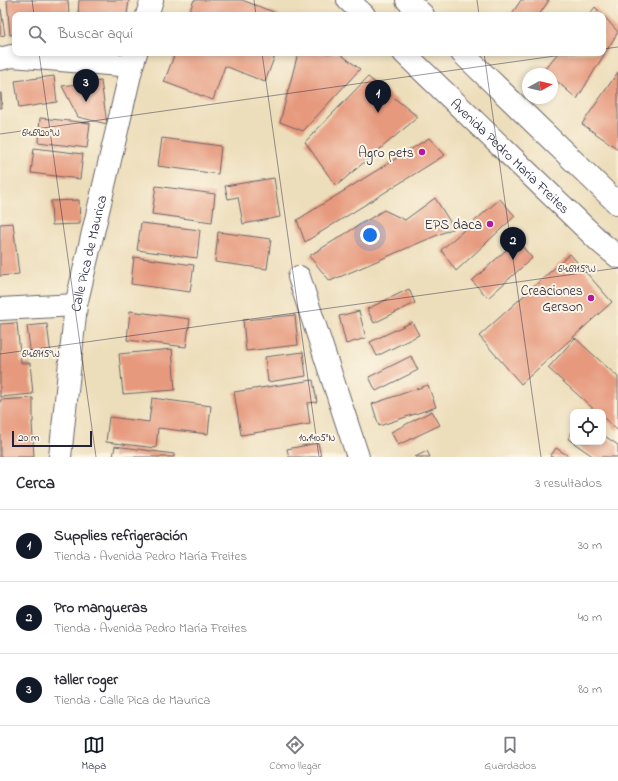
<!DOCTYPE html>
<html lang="es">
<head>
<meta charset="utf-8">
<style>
  body { margin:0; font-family:"Indie Flower",sans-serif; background:#f7f7f7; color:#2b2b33 }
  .controls { position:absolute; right:12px; bottom:12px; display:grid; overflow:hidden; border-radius:8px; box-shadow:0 2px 6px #0003 }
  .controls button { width:36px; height:36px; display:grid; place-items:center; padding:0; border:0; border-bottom:1px solid #e1e1e2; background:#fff; color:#2b2b33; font:20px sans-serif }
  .compass { position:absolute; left:522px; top:68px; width:36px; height:36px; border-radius:50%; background:#fff; box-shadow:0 2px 6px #0003; rotate:82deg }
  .scale { position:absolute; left:12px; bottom:10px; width:80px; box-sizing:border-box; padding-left:4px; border:2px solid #22223b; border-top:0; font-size:11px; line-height:14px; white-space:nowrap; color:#22223b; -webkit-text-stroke:3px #fcf5e5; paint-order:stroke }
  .you { position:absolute; left:370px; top:235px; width:14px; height:14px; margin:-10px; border:3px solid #fff; border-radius:50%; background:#1a73e8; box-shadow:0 0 0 6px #1a73e833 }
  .badge { display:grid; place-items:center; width:26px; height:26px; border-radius:50%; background:#111827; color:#fff; font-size:13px; font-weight:700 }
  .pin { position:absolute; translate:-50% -33px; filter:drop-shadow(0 1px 2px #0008) }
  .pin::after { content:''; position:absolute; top:21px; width:14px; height:12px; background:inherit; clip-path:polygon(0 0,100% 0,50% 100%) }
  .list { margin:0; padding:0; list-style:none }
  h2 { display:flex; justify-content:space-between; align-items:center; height:52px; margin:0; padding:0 16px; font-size:17px }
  h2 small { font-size:13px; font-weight:400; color:#7c7c81 }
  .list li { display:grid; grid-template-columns:26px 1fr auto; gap:12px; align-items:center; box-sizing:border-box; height:72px; padding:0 16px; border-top:1px solid #e1e1e2 }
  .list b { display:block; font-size:15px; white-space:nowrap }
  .list p { margin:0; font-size:13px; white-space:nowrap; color:#7c7c81 }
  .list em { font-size:13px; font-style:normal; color:#7c7c81 }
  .icon { flex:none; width:22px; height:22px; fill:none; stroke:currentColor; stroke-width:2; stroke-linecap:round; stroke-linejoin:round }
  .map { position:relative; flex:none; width:618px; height:457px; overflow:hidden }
  .search { position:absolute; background:#fff; box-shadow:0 2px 6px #0003; left:12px; right:12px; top:12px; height:44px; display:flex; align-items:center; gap:10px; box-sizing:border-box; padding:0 14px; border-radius:8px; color:#7c7c81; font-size:15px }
  .sheet { height:268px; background:#fff }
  nav { display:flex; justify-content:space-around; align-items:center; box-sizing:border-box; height:56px; border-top:1px solid #e1e1e2; background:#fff; font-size:11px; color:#7c7c81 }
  nav a { display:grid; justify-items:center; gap:2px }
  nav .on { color:#111827 }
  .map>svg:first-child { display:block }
</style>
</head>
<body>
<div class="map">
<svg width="618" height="457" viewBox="0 0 618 457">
  <rect width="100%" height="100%" fill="#fcf5e5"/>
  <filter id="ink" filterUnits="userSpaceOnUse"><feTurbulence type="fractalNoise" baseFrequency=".025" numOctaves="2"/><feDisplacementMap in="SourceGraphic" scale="8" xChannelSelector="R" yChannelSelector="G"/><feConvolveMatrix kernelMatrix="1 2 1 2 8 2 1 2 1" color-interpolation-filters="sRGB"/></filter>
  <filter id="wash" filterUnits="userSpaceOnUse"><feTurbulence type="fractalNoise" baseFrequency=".012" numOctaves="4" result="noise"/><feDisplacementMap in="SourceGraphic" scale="16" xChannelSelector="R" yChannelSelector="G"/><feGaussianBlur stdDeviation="0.9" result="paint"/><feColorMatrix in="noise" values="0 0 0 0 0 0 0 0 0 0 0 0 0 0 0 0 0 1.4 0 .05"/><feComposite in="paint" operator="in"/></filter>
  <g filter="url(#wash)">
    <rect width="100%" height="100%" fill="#eddebb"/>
    <g id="blocks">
      <g fill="#e6997d">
        <path d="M 7,0 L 68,0 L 69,15 L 15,15 L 15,34 L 10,35 Z"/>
        <path d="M 79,0 L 129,0 L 127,15 L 78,15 Z"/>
        <path d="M 194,0 L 242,0 L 281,15 L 188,15 Z"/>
        <path d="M 521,0 L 549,0 L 539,15 L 511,15 Z"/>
        <path d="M 595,7 L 603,15 L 589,15 Z"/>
        <path d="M 0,9 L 1,9 L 5,35 L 0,36 Z"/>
        <path d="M 603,15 L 618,32 L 577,99 L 552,77 L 552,74 L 548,74 L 544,70 L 558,53 L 603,53 Z"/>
        <path d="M 175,53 L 276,53 L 265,82 L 225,66 L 213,100 L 164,82 Z"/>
        <path d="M 298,53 L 339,53 L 360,69 L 303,131 L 280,122 Z"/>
        <path d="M 618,72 L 618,149 L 582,124 Z"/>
        <path d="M 54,76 L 57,102 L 19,108 L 15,81 Z"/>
        <path d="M 368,77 L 418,117 L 336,186 L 305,142 Z"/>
        <path d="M 101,81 L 107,124 L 78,117 L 62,86 Z"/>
        <path d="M 0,93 L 1,93 L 2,108 L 0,108 Z"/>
        <path d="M 40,118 L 90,123 L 87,148 L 38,142 Z"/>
        <path d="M 162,138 L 221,146 L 218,174 L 158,166 Z"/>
        <path d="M 429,138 L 445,155 L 305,242 L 297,220 Z"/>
        <path d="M 34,148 L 83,154 L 80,179 L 31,173 Z"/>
        <path d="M 274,178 L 280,217 L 243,224 L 238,197 L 228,199 L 225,186 Z"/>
        <path d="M 156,186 L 215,194 L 212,222 L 152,214 Z"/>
        <path d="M 435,198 L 454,228 L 330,281 L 309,256 L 384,210 L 405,220 Z"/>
        <path d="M 500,199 L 515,216 L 456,271 L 441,250 Z"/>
        <path d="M 79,200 L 80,224 L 52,225 L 51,201 Z"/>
        <path d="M 13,223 L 19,274 L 0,276 L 0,224 Z"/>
        <path d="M 141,223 L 200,230 L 197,258 L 137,250 Z"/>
        <path d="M 218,232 L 271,239 L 267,269 L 215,262 Z"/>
        <path d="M 517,240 L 532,258 L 488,298 L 472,281 Z"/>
        <path d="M 570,254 L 612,302 L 521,384 L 479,336 Z"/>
        <path d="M 134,257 L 194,265 L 190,292 L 131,284 Z"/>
        <path d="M 409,289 L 415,303 L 374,323 L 367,309 Z"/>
        <path d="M 130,311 L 190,319 L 186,347 L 127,340 Z"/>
        <path d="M 359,311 L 366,338 L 346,344 L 339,316 Z"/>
        <path d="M 295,315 L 298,345 L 246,351 L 243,320 Z"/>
        <path d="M 412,322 L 419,335 L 377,356 L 370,342 Z"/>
        <path d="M 17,323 L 21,363 L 30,363 L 33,394 L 0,397 L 0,324 Z"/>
        <path d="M 47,324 L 51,355 L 31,357 L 27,326 Z"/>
        <path d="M 575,338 L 618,377 L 618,431 L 603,417 L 603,412 L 597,412 L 548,368 Z"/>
        <path d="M 172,349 L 175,390 L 123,394 L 119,354 Z"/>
        <path d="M 303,352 L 306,376 L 268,382 L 265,357 Z"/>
        <path d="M 411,356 L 418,370 L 376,391 L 369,377 Z"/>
        <path d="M 313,380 L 317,402 L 307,403 L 310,424 L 241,435 L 234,392 Z"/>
        <path d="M 428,385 L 436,407 L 379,426 L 372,404 Z"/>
        <path d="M 33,398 L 33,422 L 32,422 L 34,457 L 0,457 L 0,400 Z"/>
        <path d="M 152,398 L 211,406 L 208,434 L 158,428 L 156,448 L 106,442 L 109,417 L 149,422 Z"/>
        <path d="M 432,411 L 440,425 L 398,445 L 391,432 Z"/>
        <path d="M 573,431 L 573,442 L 603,442 L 603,435 L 618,445 L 618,457 L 594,457 L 568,439 Z"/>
        <path d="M 318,443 L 321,457 L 289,457 L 287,449 Z"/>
        <path d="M 115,446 L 174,454 L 174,457 L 113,457 Z"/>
        <path d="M 556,448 L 570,457 L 550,457 Z"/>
        <path d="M 427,451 L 430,457 L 415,457 Z"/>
      </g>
    </g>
  </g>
  <g filter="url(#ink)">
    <use href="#blocks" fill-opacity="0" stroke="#696468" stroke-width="1"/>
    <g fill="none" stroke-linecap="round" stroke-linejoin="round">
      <g stroke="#696468" stroke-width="24">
        <g id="minor">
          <path d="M 147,15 L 152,0"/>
          <path d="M 0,59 L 12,56 L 132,66"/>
          <path d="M 299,277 L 358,457"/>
          <path d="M 0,309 L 76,305"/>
          <path id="s1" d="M 60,457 L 76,305 L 132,66 L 136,53"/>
        </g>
      </g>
      <g stroke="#696468" stroke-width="24">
        <g id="tertiary">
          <path d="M 348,0 L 364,15"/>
          <path d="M 407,0 L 423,15"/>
          <path id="s2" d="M 404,53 L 601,243 L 618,257"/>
          <path d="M 462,53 L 618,204"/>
        </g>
      </g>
      <use href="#minor" stroke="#fff" stroke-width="22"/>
      <use href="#tertiary" stroke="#fff" stroke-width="22"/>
    </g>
  </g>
  <path fill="none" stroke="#22223b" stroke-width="1" stroke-opacity="0.45" d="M 32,0 L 34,15M 254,0 L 256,15M 477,0 L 479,15M 603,49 L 618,47M 39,53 L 96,457M 262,53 L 319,457M 484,53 L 541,457M 0,134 L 576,53M 0,354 L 618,268"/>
  <g fill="#b5179e" stroke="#fcf5e5" stroke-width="1.5">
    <circle cx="422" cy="152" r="4"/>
    <circle cx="490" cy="224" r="4"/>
    <circle cx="591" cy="298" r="4"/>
  </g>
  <g text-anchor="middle" stroke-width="4" stroke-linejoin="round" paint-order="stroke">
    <g font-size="14" fill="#22223b" stroke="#fcf5e5" text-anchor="end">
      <text x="414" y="157">Agro pets</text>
      <text x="482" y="229">EPS daca</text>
      <text x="583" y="295">Creaciones<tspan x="583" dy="16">Gerson</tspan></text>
    </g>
    <g font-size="14" fill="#22223b" stroke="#fcf5e5">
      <text dy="5" stroke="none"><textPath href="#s2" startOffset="148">Avenida Pedro María Freites</textPath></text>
      <text dy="5" stroke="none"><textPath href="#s1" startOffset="206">Calle Pica de Maurica</textPath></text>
    </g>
  </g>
  <g font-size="10" text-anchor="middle" fill="#22223b" stroke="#fcf5e5" stroke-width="4" stroke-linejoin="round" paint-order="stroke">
    <text x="41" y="136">64.6920°W</text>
    <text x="577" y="272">64.6915°W</text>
    <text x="41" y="357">64.6915°W</text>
    <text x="317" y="441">10.1405°N</text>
  </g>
</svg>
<div class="controls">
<button><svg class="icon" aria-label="locate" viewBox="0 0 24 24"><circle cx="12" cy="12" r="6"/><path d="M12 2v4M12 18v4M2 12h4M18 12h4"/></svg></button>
</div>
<svg class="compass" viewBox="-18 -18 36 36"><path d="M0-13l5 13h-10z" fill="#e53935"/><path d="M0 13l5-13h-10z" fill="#7c7c81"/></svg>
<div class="scale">20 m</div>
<div class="you"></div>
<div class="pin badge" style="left:378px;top:113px">1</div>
<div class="pin badge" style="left:513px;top:260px">2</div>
<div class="pin badge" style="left:86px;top:102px">3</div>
<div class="search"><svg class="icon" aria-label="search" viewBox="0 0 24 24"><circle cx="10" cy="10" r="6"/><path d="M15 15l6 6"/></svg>Buscar aquí</div>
</div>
<section class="sheet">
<h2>Cerca<small>3 resultados</small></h2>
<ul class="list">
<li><span class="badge">1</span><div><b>Supplies refrigeración</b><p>Tienda · Avenida Pedro María Freites</p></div><em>30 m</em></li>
<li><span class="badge">2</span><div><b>Pro mangueras</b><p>Tienda · Avenida Pedro María Freites</p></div><em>40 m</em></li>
<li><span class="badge">3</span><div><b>taller roger</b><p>Tienda · Calle Pica de Maurica</p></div><em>80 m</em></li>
</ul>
</section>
<nav>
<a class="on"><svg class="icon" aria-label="map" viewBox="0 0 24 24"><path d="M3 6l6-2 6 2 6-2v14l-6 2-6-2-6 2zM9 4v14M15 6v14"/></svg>Mapa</a>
<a><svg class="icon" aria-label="directions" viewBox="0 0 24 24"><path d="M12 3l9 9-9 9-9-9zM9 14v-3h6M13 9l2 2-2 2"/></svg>Cómo llegar</a>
<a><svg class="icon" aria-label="saved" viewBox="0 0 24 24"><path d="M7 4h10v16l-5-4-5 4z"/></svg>Guardados</a>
</nav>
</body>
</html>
